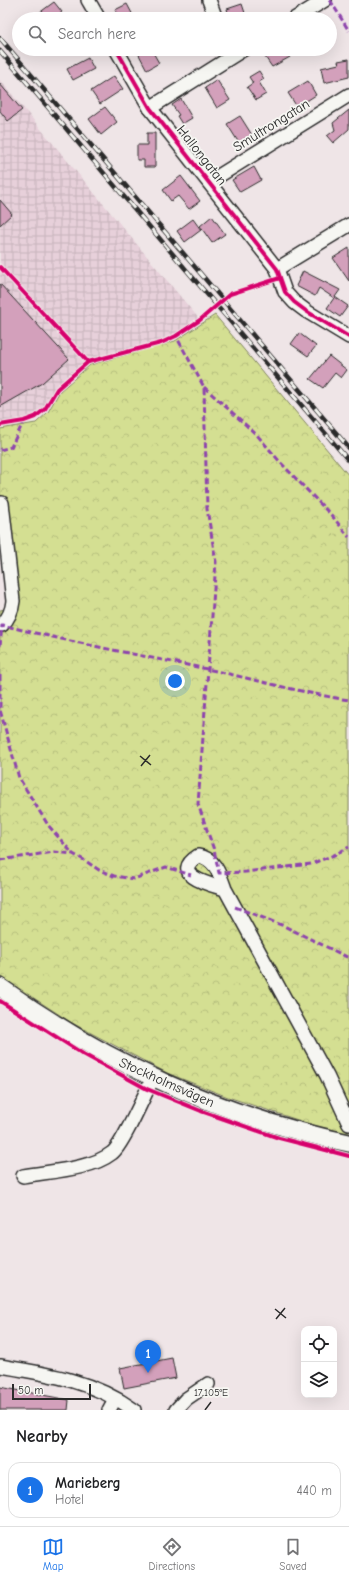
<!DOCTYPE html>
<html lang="en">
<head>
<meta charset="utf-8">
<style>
  body { margin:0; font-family:"Comic Neue",sans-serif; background:#f2f2f2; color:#202124 }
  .controls { position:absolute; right:12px; bottom:12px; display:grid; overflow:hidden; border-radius:8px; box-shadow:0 4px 16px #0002 }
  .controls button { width:36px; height:36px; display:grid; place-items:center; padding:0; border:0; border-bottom:1px solid #e0e0e0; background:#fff; color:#202124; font:20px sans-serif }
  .scale { position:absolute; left:12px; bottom:10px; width:79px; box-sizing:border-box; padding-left:4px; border:2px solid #2b2b2b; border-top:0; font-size:11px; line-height:14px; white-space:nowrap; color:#2b2b2b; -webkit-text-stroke:3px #f6f6f2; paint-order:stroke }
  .you { position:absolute; left:175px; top:681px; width:14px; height:14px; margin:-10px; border:3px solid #fff; border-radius:50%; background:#1a73e8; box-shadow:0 0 0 6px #1a73e833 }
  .badge { display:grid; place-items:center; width:26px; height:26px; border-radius:50%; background:#1a73e8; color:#fff; font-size:13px; font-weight:700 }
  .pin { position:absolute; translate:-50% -33px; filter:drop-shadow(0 1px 2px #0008) }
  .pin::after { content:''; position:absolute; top:21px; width:14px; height:12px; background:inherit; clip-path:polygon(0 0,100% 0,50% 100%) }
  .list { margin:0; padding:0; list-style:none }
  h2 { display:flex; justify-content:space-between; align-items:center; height:52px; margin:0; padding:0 16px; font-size:17px }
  h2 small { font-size:13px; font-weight:400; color:#757577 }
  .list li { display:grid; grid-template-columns:26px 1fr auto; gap:12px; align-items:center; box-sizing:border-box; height:56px; margin:0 8px 8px; padding:0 8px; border:1px solid #e0e0e0; border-radius:12px }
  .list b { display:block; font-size:15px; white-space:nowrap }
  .list p { margin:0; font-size:13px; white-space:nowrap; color:#757577 }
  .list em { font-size:13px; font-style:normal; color:#757577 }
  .icon { flex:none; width:22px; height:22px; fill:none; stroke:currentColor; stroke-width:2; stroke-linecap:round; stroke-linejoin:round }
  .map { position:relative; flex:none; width:349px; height:1410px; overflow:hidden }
  .search { position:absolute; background:#fff; box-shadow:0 4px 16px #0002; left:12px; right:12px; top:12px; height:44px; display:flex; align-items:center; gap:10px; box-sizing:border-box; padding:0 14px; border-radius:22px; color:#757577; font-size:15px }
  .sheet { height:116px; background:#fff }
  nav { display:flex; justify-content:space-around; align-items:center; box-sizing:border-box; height:56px; border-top:1px solid #e0e0e0; background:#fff; font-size:11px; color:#757577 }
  nav a { display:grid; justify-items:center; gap:2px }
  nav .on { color:#1a73e8 }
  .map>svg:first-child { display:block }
</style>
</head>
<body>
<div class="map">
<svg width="349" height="1410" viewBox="0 0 349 1410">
  <defs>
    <pattern id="industrial-grid" width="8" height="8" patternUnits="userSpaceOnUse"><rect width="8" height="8" fill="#e7d0da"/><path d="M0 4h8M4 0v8" fill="none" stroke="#c6b3bb"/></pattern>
    <pattern id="forest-crowns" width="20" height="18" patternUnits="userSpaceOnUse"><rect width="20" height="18" fill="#d4df92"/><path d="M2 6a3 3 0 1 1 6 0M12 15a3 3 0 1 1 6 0" fill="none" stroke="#b6c07e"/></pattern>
  </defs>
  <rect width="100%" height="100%" fill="#efe5e7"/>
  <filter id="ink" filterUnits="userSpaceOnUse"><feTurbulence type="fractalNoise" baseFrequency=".025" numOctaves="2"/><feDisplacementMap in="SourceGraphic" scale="8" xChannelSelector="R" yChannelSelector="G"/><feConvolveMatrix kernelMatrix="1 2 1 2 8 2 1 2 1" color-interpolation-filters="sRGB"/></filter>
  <g filter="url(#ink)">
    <path fill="url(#industrial-grid)" d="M 0,80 L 200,320 L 176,336 L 161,343 L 88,362 L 57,389 L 45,409 L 35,417 L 24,421 L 0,425 Z"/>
    <path fill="url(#forest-crowns)" stroke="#80855e" d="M 215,315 L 349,476 L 349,1134 L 319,1127 L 228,1097 L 167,1073 L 72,1023 L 0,976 L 0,610 L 18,607 L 8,502 L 0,502 L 0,429 L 36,423 L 48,412 L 60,391 L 90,365 L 175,341 Z"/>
    <g fill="#d3a0bb" stroke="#2b2b2b">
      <path d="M 54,2 L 62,12 L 53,19 L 31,19 Z"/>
      <path d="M 127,4 L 135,19 L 120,19 L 115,10 Z"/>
      <path d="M 242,4 L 247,19 L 230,19 L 227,9 Z"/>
      <path d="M 136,49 L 151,49 L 159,63 L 147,70 Z"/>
      <path d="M 271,49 L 285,49 L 290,57 L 272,67 L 263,54 Z"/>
      <path d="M 88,58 L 94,69 L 73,80 L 67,69 Z"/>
      <path d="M 349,59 L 349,77 L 324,83 L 321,68 L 339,64 L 338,61 Z"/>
      <path d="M 259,71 L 264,79 L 259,82 L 266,94 L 256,100 L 247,87 L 253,83 L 249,77 Z"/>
      <path d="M 114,76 L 123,89 L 100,104 L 91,91 Z"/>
      <path d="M 217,80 L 230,100 L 217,108 L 205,88 Z"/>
      <path d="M 308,81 L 316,95 L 297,107 L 288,93 Z"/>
      <path d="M 0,84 L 22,110 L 8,121 L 0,111 Z"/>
      <path d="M 181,99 L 192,118 L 182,124 L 177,116 L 179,115 L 172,105 Z"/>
      <path d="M 105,107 L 117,122 L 101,135 L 89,119 Z"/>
      <path d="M 349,110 L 349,129 L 333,143 L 327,136 L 335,130 L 333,123 Z"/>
      <path d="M 240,116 L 252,135 L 239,143 L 227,124 Z"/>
      <path d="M 147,133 L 155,133 L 155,167 L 144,167 L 144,160 L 137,160 L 137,145 L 147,145 Z"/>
      <path d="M 254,167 L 261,180 L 240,192 L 232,180 Z"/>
      <path d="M 181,176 L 200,201 L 189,209 L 178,196 L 171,201 L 163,190 Z"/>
      <path d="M 0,200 L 12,214 L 0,225 Z"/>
      <path d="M 212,216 L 225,234 L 212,243 L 200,226 Z"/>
      <path d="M 193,219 L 201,230 L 185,242 L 177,231 Z"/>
      <path d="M 349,248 L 349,281 L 333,258 Z"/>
      <path d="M 303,271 L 340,290 L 335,297 L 348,306 L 340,317 L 327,308 L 334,298 L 319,288 L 315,296 L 296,286 Z"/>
      <path d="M 0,284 L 69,359 L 42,383 L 0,407 Z"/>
      <path d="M 299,333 L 316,346 L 308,356 L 291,344 Z"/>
      <path d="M 329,356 L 347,370 L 341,378 L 335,373 L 323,388 L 310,379 Z"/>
      <path d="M 172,1358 L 176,1378 L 124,1388 L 120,1368 Z"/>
      <path d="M 0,1387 L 69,1400 L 68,1410 L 0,1410 Z"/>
    </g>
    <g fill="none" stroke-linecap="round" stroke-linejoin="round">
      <g stroke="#2b2b2b" stroke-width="16">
        <g id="minor">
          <path d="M 88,0 L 99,19"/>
          <path d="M 209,0 L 216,19"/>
          <path d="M 294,19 L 325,0"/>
          <path d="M 116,49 L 150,108 L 277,269 L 285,292 L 294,302 L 306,311 L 349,337"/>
          <path d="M 150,108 L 244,49"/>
          <path d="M 209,182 L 349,95"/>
          <path d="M 277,269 L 349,225"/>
          <path d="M 0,625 L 2,625 C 9,618 12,611 13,601 L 2,503"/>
          <path d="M 225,889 C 212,885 168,875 198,856 C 215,858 220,875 225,889 L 327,1076 L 349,1124"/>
          <path d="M 23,1176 C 50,1171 90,1170 112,1153 C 123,1145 145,1093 153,1078"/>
          <path d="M 0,1366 C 48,1374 94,1381 134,1410"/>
          <path d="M 109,1410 L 115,1399"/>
          <path d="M 176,1410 L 186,1399 L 208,1384"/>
        </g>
      </g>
      <g stroke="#2b2b2b" stroke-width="20">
        <path id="major" d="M 0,987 C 104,1062 223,1117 349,1143"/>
      </g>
      <use href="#minor" stroke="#f6f6f2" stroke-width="13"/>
      <use href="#major" stroke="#f6f6f2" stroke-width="17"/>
      <g stroke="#2b2b2b" stroke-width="4.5">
        <g id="rail">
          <path d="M 0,38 L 349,448"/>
          <path d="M 0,51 L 349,461"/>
        </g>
      </g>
      <use href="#rail" stroke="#f6f6f2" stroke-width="3" stroke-dasharray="9" stroke-linecap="butt"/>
      <g stroke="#8e44ad" stroke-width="3" stroke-dasharray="6 3" stroke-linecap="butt">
        <path d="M 330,0 L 349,31"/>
        <path d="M 173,338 L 176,336 L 204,387 L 207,509 L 216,562 L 198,804 L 214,850 L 219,873 L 246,872 L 311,864 L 334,855 L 349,847"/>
        <path d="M 204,387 L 257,435 L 281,463 L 333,517 L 349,537"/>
        <path d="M 0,450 L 11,447 L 24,421"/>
        <path d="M 0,646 L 2,625 C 70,642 138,655 207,669 C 254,679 301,693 349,700"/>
        <path d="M 0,675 L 0,710 L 19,778 L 48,825 L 73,854"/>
        <path d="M 0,860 L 54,852 L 73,854 L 84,860 L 99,870 L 114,876 L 134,879 L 166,867 L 191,875"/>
        <path d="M 235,907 L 284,926 L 349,958"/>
      </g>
      <g stroke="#f6f6f2" stroke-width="6">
        <g id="cycleway">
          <path d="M 116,49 L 150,108 L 277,269 L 285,292 L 294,302 L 306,311 L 349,337"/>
          <path d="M 0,267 L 88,362"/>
          <path d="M 0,425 L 24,421 L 35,417 L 45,409 L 57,389 L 88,362 L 161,343 L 176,336 L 200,320 L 230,294 L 280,278"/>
          <path d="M 0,1001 L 83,1054 L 147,1089 L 201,1111 L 279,1138 L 349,1156"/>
        </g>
      </g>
      <use href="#cycleway" stroke="#d6006c" stroke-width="4"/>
    </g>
  </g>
  <path fill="none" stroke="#2b2b2b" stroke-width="1.5" d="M 140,756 L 151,765M 141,766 L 150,755M 275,1309 L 286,1318M 276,1319 L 285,1308M 205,1410 L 211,1402"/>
  <g text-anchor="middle" stroke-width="3.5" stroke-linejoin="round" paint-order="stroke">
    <g font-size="14" fill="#2b2b2b" stroke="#f6f6f2">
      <text transform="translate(271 125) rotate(-32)" y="5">Smultrongatan</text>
      <text transform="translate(202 155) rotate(52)" y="5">Hallongatan</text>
      <text transform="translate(167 1082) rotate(24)" y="5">Stockholmsvägen</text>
    </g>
  </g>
  <g font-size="10" text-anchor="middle" fill="#2b2b2b" stroke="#f6f6f2" stroke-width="3.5" stroke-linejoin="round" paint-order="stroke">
    <text x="211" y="1396">17.105°E</text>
  </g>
</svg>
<div class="controls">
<button><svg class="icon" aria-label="locate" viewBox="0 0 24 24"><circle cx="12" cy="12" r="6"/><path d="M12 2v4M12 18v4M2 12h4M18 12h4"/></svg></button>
<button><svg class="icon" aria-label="layers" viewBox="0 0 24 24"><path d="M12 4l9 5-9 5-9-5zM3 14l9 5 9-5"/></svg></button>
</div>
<div class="scale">50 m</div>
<div class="you"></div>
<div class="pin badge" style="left:148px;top:1373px">1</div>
<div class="search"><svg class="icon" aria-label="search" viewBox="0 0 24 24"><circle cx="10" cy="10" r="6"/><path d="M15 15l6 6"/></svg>Search here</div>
</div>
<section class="sheet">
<h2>Nearby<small></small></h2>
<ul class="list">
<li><span class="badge">1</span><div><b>Marieberg</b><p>Hotel</p></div><em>440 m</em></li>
</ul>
</section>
<nav>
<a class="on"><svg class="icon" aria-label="map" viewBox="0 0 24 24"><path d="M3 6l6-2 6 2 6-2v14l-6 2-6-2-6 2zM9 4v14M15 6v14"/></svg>Map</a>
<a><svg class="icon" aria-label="directions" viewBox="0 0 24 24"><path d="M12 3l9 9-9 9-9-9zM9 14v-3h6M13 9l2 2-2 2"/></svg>Directions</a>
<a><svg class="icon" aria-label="saved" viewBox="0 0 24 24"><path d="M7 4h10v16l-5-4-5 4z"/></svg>Saved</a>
</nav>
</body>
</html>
